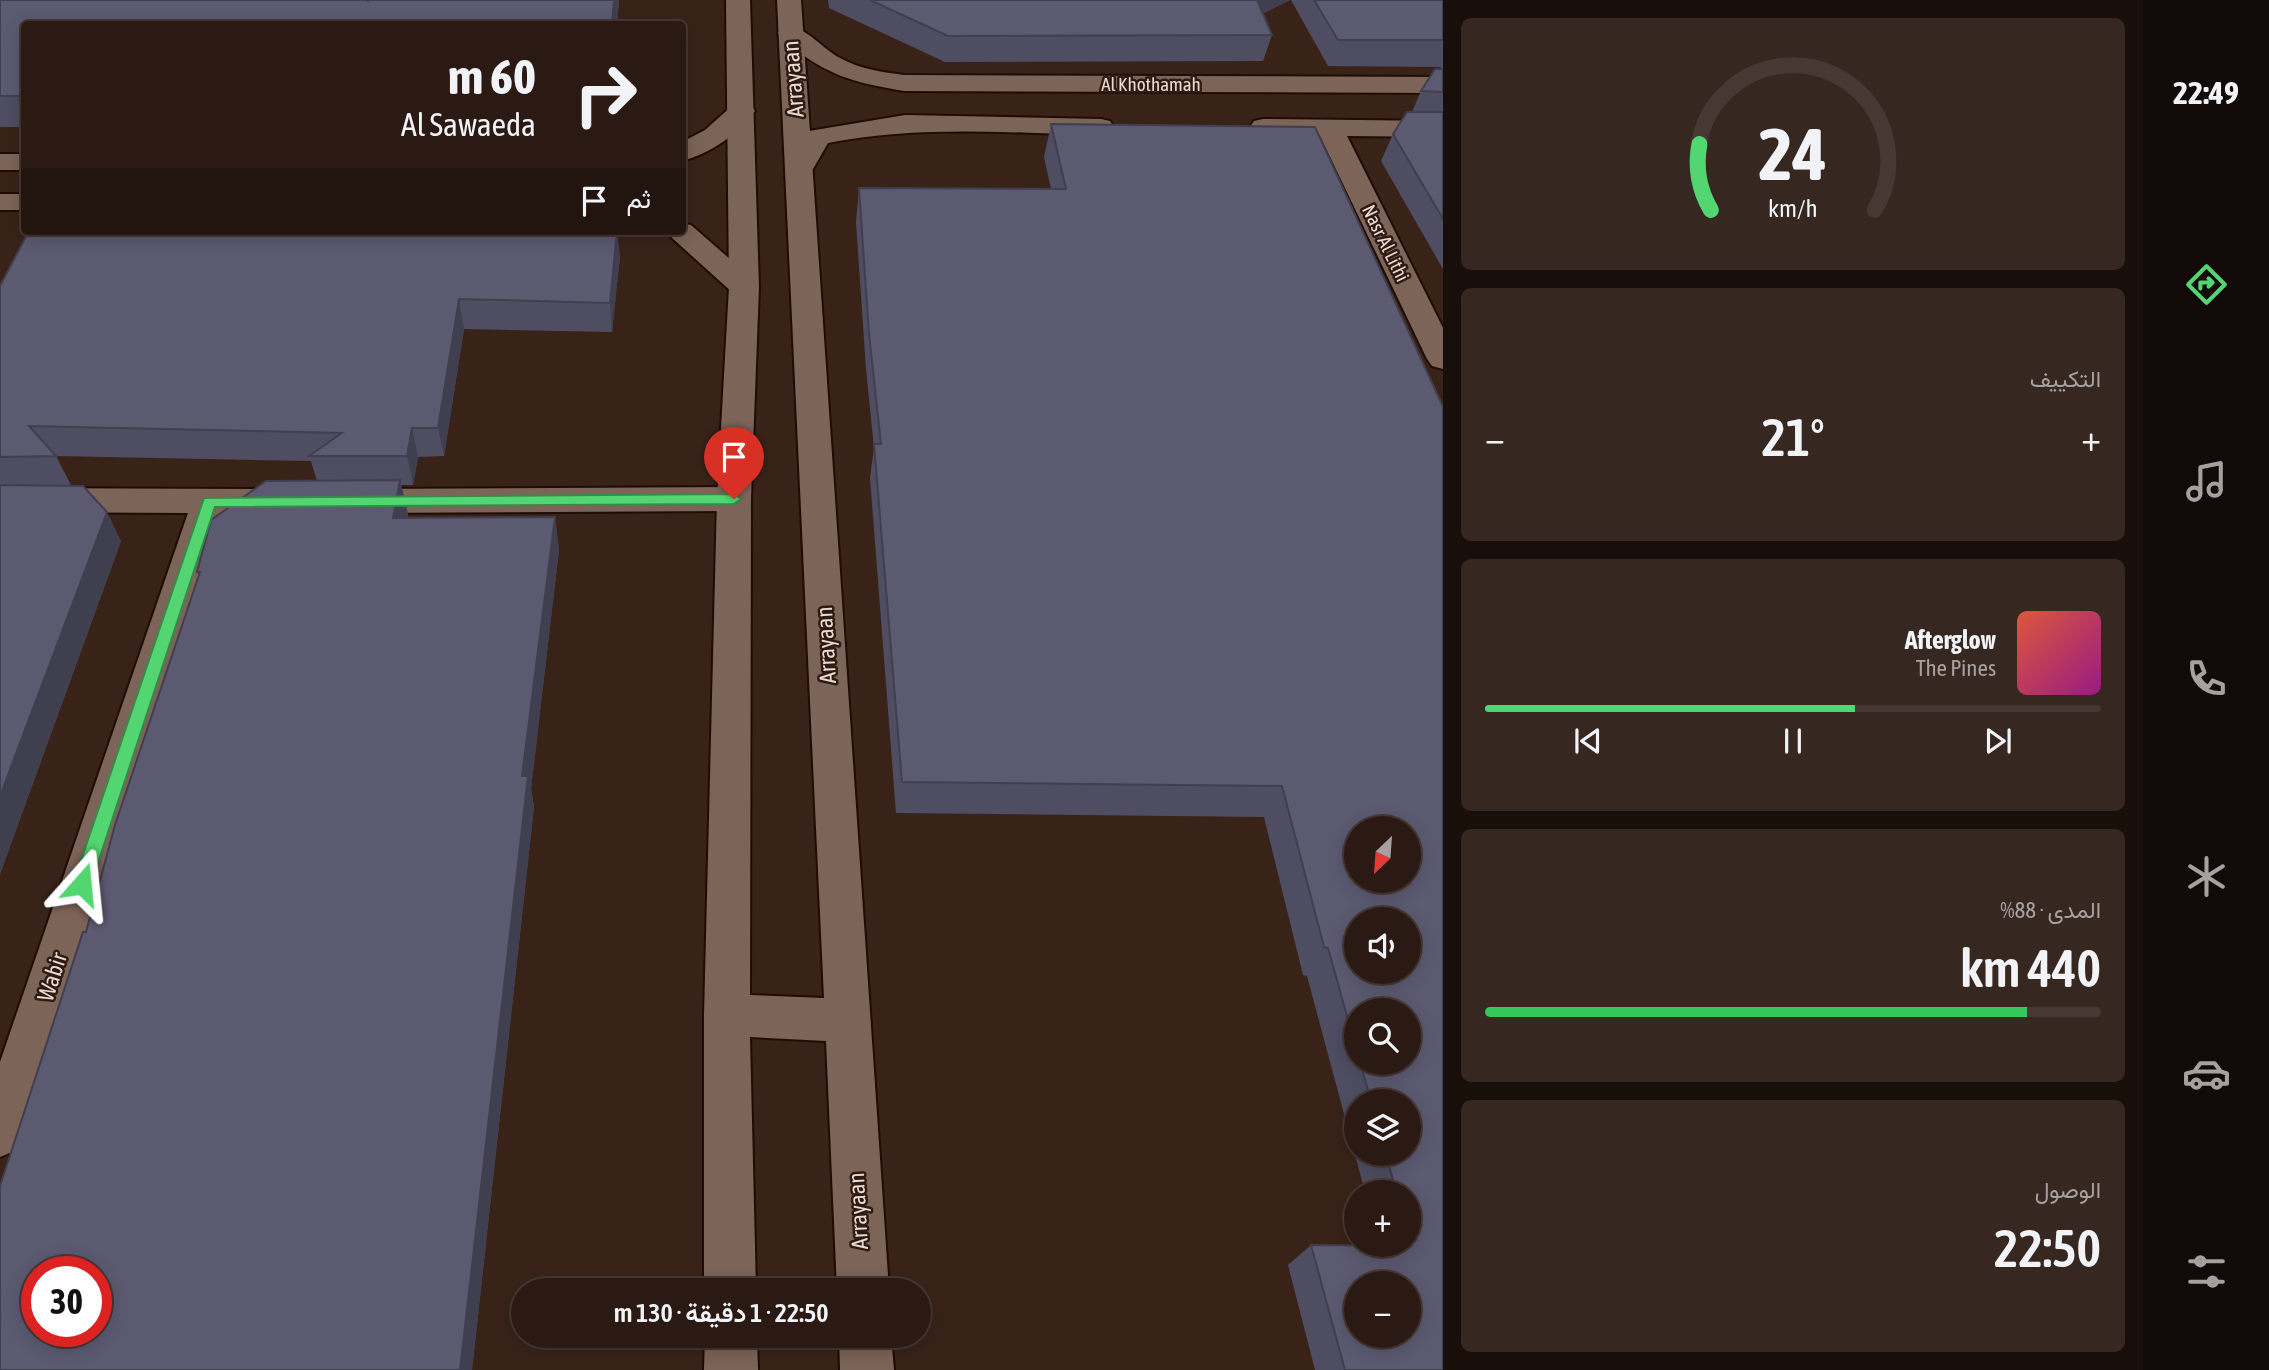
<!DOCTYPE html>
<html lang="ar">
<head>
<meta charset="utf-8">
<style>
	:root { --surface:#2b1a13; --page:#372721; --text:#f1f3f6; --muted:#a6a1a0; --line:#473833; --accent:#53d672 }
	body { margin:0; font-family:"Asap Condensed",Vazirmatn,sans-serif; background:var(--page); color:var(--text); direction:rtl; height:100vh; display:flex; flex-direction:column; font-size:26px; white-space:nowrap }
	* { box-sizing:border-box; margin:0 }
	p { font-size:23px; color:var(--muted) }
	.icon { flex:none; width:38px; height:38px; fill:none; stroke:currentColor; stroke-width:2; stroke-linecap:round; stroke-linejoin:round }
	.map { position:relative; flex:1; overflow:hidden; direction:ltr }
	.panel { display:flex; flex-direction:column; gap:18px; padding:18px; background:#180e0a; width:700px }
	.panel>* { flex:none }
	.top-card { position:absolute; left:21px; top:21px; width:665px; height:214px; border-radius:7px; box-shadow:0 4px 18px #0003,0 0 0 2px var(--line); direction:rtl; background:#2b1a13; color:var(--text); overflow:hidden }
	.needle { width:46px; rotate:205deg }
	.fabs { position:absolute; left:1344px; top:816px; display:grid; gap:14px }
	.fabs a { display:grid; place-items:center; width:77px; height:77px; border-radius:50%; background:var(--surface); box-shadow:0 4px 18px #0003,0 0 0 2px var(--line); font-size:35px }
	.speed { position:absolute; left:21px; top:1256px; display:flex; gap:14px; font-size:35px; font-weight:700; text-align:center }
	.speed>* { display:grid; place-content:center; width:91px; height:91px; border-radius:50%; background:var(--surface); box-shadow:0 4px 18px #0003,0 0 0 2px var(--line); line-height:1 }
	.speed .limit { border:10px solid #d22; background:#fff; color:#111 }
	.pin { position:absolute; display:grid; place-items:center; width:60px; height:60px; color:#fff; margin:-72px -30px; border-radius:50% 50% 50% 0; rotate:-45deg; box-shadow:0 0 7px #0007 }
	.pin .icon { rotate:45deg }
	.me { position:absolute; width:77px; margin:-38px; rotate:18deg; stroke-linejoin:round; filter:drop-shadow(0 0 5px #0008) }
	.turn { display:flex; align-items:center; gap:24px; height:147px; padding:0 35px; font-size:32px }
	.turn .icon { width:91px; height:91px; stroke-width:2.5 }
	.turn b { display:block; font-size:49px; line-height:60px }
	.then { display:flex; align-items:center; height:66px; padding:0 35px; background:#0003; gap:14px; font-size:26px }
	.big { font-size:52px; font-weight:600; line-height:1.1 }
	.panel .card { flex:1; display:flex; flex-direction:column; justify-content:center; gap:10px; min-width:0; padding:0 24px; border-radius:10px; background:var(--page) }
	.panel .dial { align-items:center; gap:0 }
	.dial svg { height:182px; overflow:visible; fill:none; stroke:var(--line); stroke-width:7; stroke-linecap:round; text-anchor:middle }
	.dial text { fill:var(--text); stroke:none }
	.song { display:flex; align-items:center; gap:21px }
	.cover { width:84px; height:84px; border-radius:10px; background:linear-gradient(135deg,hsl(10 70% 55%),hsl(310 70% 35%)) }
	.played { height:7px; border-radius:4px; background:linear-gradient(90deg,var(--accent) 60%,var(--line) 60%) }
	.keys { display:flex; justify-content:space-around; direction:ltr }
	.heat { display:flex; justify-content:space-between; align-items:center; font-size:38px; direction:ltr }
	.charge { height:10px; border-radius:5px; background:linear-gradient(90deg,#34c759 88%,var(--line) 0) }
	.trip { position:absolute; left:511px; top:1278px; width:420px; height:70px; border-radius:35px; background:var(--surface); box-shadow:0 4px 18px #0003,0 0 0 2px var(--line); font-weight:600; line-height:70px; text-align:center; direction:rtl }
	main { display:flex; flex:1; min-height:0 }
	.dock { display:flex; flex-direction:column; width:126px; justify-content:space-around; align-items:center; background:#110a08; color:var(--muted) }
	.dock .icon { width:49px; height:49px }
	.dock .on { color:var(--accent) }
	.dock b { font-size:32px; color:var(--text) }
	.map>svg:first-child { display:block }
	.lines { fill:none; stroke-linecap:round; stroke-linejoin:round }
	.minor-casing { stroke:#1f0c04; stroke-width:4 }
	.tertiary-casing { stroke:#1f0c04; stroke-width:4 }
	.minor { fill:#7d6458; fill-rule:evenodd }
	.tertiary { fill:#7d6458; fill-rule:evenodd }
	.wall { fill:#4f4d61; fill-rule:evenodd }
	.shaded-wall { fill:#403f4f }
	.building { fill:#5c5a71; stroke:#403f4f; stroke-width:2; fill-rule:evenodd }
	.route { fill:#53d672; stroke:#368b4a; stroke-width:2 }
	.labels { text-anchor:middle; stroke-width:5; stroke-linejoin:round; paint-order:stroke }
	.far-street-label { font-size:19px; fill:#e9dad3; stroke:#2e1a10 }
	.street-label { font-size:23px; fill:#e9dad3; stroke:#2e1a10 }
</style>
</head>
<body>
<main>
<nav class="dock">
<b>22:49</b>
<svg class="icon on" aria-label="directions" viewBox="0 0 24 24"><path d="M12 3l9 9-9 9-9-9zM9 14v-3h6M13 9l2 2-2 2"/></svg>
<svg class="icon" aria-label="music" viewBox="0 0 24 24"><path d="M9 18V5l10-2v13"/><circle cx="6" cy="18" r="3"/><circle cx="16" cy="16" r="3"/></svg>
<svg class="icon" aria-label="phone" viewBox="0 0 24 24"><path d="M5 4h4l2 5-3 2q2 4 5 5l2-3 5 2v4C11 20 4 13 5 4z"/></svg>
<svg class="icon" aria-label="climate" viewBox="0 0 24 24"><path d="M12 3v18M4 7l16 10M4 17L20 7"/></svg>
<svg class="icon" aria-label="car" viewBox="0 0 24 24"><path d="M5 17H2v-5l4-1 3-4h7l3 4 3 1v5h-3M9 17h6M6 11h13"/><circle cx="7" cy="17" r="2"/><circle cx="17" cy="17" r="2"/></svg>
<svg class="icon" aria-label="filters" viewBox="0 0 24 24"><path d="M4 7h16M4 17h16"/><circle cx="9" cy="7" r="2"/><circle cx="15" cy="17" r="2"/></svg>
</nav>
<section class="panel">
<div class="card dial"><svg viewBox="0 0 100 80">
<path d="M14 69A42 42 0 1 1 86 69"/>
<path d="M14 69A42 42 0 0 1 9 40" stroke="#53d672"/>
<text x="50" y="56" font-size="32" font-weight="700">24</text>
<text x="50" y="72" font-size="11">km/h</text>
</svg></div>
<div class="card"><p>التكييف</p>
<div class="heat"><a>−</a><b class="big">21°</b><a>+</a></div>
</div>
<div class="card">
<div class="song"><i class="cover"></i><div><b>Afterglow</b><p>The Pines</p></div></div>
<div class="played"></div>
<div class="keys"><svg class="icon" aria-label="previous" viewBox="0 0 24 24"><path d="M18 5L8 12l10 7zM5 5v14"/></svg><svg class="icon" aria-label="pause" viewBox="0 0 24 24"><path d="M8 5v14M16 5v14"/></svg><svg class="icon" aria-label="next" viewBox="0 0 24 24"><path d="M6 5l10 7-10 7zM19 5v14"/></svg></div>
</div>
<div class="card"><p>المدى · 88%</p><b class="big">440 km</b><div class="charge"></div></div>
<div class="card"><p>الوصول</p><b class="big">22:50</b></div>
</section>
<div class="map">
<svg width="1443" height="1370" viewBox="0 0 1443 1370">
	<rect width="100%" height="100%" fill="#392319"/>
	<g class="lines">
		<g class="minor-casing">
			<g id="minor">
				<path d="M790,26C809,30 823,49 840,58C860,69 882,72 904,75L1443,77V93L904,91C849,82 824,74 781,38L778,33L781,28Z"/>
				<path d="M742,103L751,105L755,111C739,134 709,154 682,161V142L705,130L733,105Z"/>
				<path d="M905,115L1101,119L1110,121L1114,127L1110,133L1101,135C1009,133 918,125 828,143L809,176L799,178L789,176L785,170L809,131Z"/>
				<polygon points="1263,119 1443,121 1443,137 1347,136 1443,328 1443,369 1432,366 1427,359 1320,136 1254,133 1250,127 1254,121"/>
				<rect x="0" y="154" width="24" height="16"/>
				<rect x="0" y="194" width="24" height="16"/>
				<polygon points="682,223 691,225 755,281 759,287 755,293 744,296 733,293 671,237 667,231 682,231"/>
				<polygon points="734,487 746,490 751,499 746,508 734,511 352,513 340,510 335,501 340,492 352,489"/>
				<polygon points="0,488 288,489 300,492 305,501 300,510 288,513 223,513 24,1133 17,1150 0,1157 0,1062 188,513 0,512"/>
			</g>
		</g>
		<g class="tertiary-casing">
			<g id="tertiary">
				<polygon points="726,0 750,0 759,287 751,499 750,995 824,998 777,0 801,0 889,1290 837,1290 826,1041 750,1037 756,1290 704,1290 704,1015 717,499 729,287"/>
				<polygon points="705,1335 757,1335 758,1370 704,1370"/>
				<polygon points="839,1335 891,1335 894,1370 840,1370"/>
			</g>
		</g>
		<use href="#minor" class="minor"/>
		<use href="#tertiary" class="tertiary"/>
	</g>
	<g class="wall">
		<polygon points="0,0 368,1 369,0 619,0 617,24 24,24 24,127 0,127"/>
		<polygon points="828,0 1290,0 1262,14 1272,35 1263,61 945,62 829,8"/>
		<polygon points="1291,0 1443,0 1443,269 1381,161 1393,134 1412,112 1421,91 1441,67 1328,66"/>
		<path d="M1051,124L1315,127L1443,1370H1315L1288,1265L1311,1245L1379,1246V1244H1409V1192H1365L1307,976L1303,975L1264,817L896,813L870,478L874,448L866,369L856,222L859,188L1051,189L1044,157ZM1356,1010L1409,1062H1356ZM1356,1101H1409V1153H1356Z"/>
		<polygon points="620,256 612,332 464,329 444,456 418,457 413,485 401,485 408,514 408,518 555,517 559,550 531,789 534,807 472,1370 0,1370 86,932 199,576 197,572 317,481 311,461 56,456 71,485 121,541 0,874 0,286"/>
	</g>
	<g class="shaded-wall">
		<polygon points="614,0 619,0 617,24 612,24"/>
		<polygon points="1253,0 1290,0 1247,21"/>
		<polygon points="617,231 620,256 612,332 610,303"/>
		<polygon points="459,299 464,329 444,456 438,428"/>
		<polygon points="412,428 418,457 413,485 407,456"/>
		<polygon points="400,480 408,514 402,552 393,518"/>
		<polygon points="107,512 121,541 0,874 0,796"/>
		<polygon points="555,517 559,550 531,789 534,807 472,1370 460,1370 522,776"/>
	</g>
	<g class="building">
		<polygon points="0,0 366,0 368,1 369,0 614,0 612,24 24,24 24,96 0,96"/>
		<polygon points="870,0 1257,0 1272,35 948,36"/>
		<polygon points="1314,0 1443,0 1443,40 1338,40"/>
		<polygon points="1435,69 1443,69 1443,92 1421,91"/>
		<polygon points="1407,112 1443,112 1443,219 1393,134"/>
		<path d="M1051,124L1315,127L1443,407V1370H1345L1311,1245L1411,1246L1409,1236V1192H1396L1386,1153H1409V1101H1371L1360,1062H1409V1010H1356V1048L1328,948L1324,947L1282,786L902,782L874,444H881L869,334L859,188L1066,189ZM1356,828H1409V880H1356ZM1356,919H1409V971H1356ZM1356,1283H1409V1335H1356Z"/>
		<polygon points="29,231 617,231 610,303 459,299 438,428 412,428 407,456 309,456 342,433 29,426 56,456 0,457 0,286"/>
		<path d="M400,480L393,518L555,517L522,776H528L460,1370H0V1186L83,932H86L115,825L200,572H197L211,520L266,481ZM37,1272H96V1332H37Z"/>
		<polygon points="0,485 83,486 107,512 0,796"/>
	</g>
	<polygon class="route" points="734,494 741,499 734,504 215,507 91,884 89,890 82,892 76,890 73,884 204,498"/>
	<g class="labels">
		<g class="far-street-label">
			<text x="1151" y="91">Al Khothamah</text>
			<text transform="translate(1386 243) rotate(64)" y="7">Nasr Al Lithi</text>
		</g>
		<g class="street-label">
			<text transform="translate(793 79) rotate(-94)" y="8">Arrayaan</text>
			<text transform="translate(826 645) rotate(-93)" y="8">Arrayaan</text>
			<text transform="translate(52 977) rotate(-72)" y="8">Wabir</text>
			<text transform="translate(858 1211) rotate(-93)" y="8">Arrayaan</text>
		</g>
	</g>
</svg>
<div class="fabs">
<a><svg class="needle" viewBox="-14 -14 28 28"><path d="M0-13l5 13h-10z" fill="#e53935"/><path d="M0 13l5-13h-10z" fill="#a6a1a0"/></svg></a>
<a><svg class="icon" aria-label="sound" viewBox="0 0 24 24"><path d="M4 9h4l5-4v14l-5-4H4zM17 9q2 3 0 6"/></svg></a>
<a><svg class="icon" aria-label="search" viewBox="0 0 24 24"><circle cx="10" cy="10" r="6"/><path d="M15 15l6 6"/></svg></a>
<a><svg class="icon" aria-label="layers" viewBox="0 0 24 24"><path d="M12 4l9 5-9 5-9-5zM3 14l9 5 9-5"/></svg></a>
<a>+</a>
<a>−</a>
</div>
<div class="speed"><div class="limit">30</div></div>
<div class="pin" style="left:734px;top:499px;background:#d93025"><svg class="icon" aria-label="arrive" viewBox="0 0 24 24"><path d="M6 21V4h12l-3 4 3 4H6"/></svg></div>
<svg class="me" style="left:82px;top:884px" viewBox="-20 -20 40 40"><path d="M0-17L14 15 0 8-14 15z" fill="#53d672" stroke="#fff" stroke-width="4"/></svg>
<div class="trip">22:50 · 1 دقيقة · 130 m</div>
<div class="top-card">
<div class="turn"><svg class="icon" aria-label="right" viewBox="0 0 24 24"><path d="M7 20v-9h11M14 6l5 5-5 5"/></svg><div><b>60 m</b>Al Sawaeda</div></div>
<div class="then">ثم<svg class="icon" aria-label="arrive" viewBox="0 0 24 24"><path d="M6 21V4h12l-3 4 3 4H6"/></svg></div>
</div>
</div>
</main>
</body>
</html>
